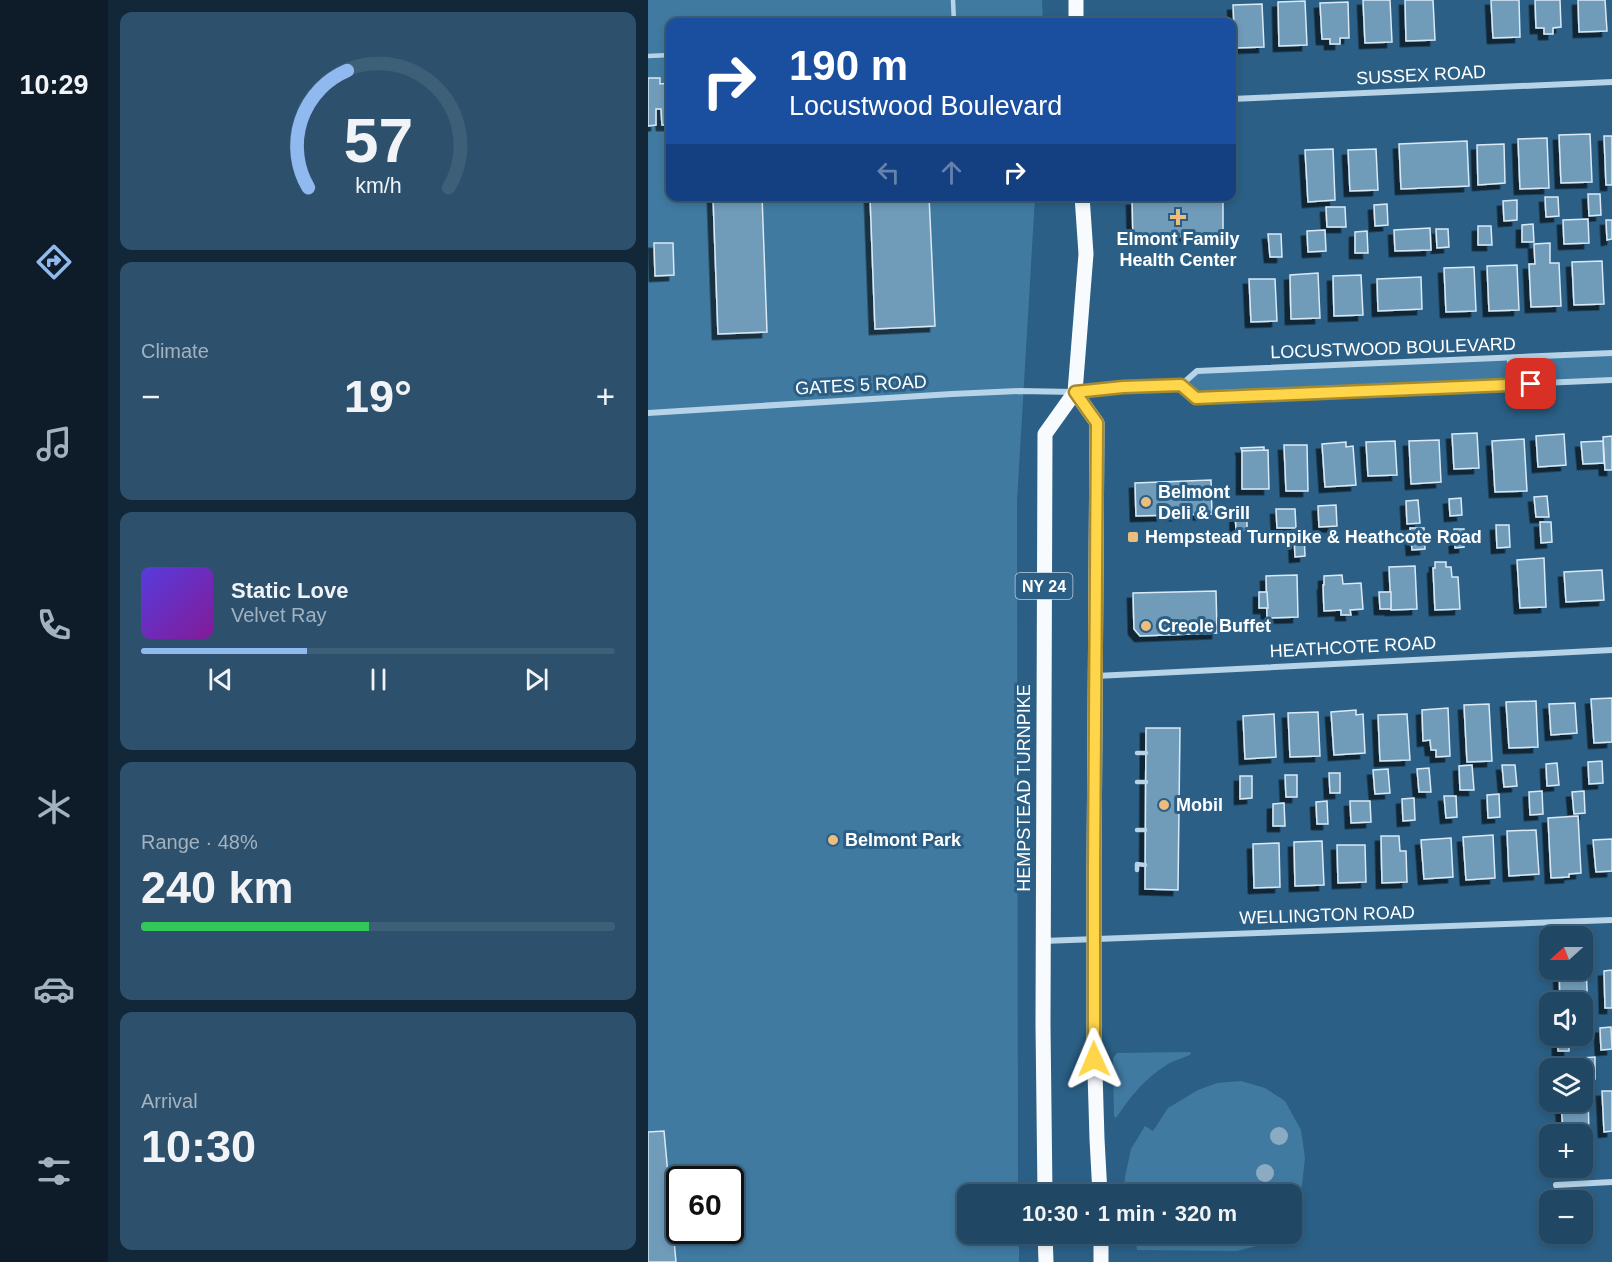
<!DOCTYPE html>
<html lang="en">
<head>
<meta charset="utf-8">
<style>
	:root { --surface:#204764; --page:#2d516d; --text:#f1f3f6; --muted:#a2b2bf; --line:#3d5f78; --accent:#90b9f0 }
	body { margin:0; font-family:Arial,sans-serif; background:var(--page); color:var(--text); height:100vh; display:flex; flex-direction:column; font-size:22px; white-space:nowrap }
	* { box-sizing:border-box; margin:0 }
	p { font-size:20px; color:var(--muted) }
	.icon { flex:none; width:33px; height:33px; fill:none; stroke:currentColor; stroke-width:2; stroke-linecap:round; stroke-linejoin:round }
	.map { position:relative; flex:1; overflow:hidden }
	.drawer { display:flex; flex-direction:column; gap:12px; padding:12px; background:#122737; width:540px }
	.drawer>* { flex:none }
	.guide { position:absolute; left:18px; top:18px; width:570px; height:183px; border-radius:12px; box-shadow:0 3px 9px #0003,0 0 0 2px var(--line); background:#1a4fa0; color:#fff; overflow:hidden }
	.needle { width:39px; rotate:249deg }
	.fabs { position:absolute; left:891px; top:926px; display:grid; gap:12px }
	.fabs a { display:grid; place-items:center; width:54px; height:54px; border-radius:12px; background:var(--surface); box-shadow:0 3px 9px #0003,0 0 0 2px var(--line); font-size:30px }
	.speed { position:absolute; left:18px; top:1166px; display:flex; gap:12px; font-size:30px; font-weight:700; text-align:center }
	.speed>* { display:grid; place-content:center; width:78px; height:78px; border-radius:50%; background:var(--surface); box-shadow:0 3px 9px #0003,0 0 0 2px var(--line); line-height:1 }
	.speed .limit { border:3px solid #111; border-radius:9px; background:#fff; color:#111 }
	.pin { position:absolute; display:grid; place-items:center; width:51px; height:51px; color:#fff; margin:-26px; border-radius:12px; box-shadow:0 3px 9px #0006 }
	.me { position:absolute; width:66px; margin:-33px; rotate:359deg; stroke-linejoin:round; filter:drop-shadow(0 0 4px #0008) }
	.turn { display:flex; align-items:center; gap:21px; height:126px; padding:0 24px; font-size:27px }
	.turn .icon { width:78px; height:78px; stroke-width:2.5 }
	.turn b { display:block; font-size:42px; line-height:51px }
	.lanes { display:flex; align-items:center; height:57px; padding:0 24px; background:#0003; justify-content:center; gap:30px; direction:ltr }
	.lanes .off { opacity:.35 }
	.big { font-size:45px; font-weight:700; line-height:1.1 }
	.drawer .tile { flex:1; display:flex; flex-direction:column; justify-content:center; gap:9px; min-width:0; padding:0 21px; border-radius:12px; background:var(--page) }
	.drawer .dial { align-items:center; gap:0 }
	.dial svg { height:156px; overflow:visible; fill:none; stroke:var(--line); stroke-width:7; stroke-linecap:round; text-anchor:middle }
	.dial text { fill:var(--text); stroke:none }
	.song { display:flex; align-items:center; gap:18px }
	.cover { width:72px; height:72px; border-radius:9px; background:linear-gradient(135deg,hsl(250 70% 55%),hsl(290 70% 35%)) }
	.played { height:6px; border-radius:3px; background:linear-gradient(90deg,var(--accent) 35%,var(--line) 35%) }
	.keys { display:flex; justify-content:space-around; direction:ltr }
	.heat { display:flex; justify-content:space-between; align-items:center; font-size:33px; direction:ltr }
	.charge { height:9px; border-radius:4px; background:linear-gradient(90deg,#34c759 48%,var(--line) 0) }
	.trip { position:absolute; left:309px; top:1184px; width:345px; height:60px; border-radius:12px; background:var(--surface); box-shadow:0 3px 9px #0003,0 0 0 2px var(--line); font-weight:700; line-height:60px; text-align:center }
	main { display:flex; flex:1; min-height:0 }
	.dock { display:flex; flex-direction:column; width:108px; justify-content:space-around; align-items:center; background:#0d1c28; color:var(--muted) }
	.dock .icon { width:42px; height:42px }
	.dock .current { color:var(--accent) }
	.dock b { font-size:27px; color:var(--text) }
	.map>svg:first-child { display:block }
	.green { fill:#407aa1; fill-rule:evenodd }
	.building { fill:#6f9bb9; stroke:#d9eaf6; stroke-width:1.5; filter:url(#shadow) }
	.lines { fill:none; stroke-linecap:round; stroke-linejoin:round }
	.lane { stroke:#b6d3e7; stroke-width:4.5 }
	.street { stroke:#b6d3e7; stroke-width:6 }
	.primary { stroke:#f7fbfe; stroke-width:15 }
	.tree { fill:#8babc3 }
	.route-casing { stroke:#a68a30; stroke-width:15 }
	.route { stroke:#ffd54a; stroke-width:10 }
	.poi-dot { fill:#edbd7e; stroke:#2b5f85; stroke-width:2 }
	.labels { text-anchor:middle; stroke-width:6; stroke-linejoin:round; paint-order:stroke }
	.shield { fill:#2b5f85; stroke:#bfcfda; stroke-width:1.5 }
	.shield-label { font-size:16px; font-weight:bold; fill:#fff }
	.street-label { font-size:18px; fill:#fff; stroke:#2b5f85 }
	.poi-label { font-size:18px; font-weight:bold; fill:#fff; stroke:#2b5f85; text-anchor:start }
</style>
</head>
<body>
<main>
<nav class="dock">
<b>10:29</b>
<svg class="icon current" aria-label="directions" viewBox="0 0 24 24"><path d="M12 3l9 9-9 9-9-9zM9 14v-3h6M13 9l2 2-2 2"/></svg>
<svg class="icon" aria-label="music" viewBox="0 0 24 24"><path d="M9 18V5l10-2v13"/><circle cx="6" cy="18" r="3"/><circle cx="16" cy="16" r="3"/></svg>
<svg class="icon" aria-label="phone" viewBox="0 0 24 24"><path d="M5 4h4l2 5-3 2q2 4 5 5l2-3 5 2v4C11 20 4 13 5 4z"/></svg>
<svg class="icon" aria-label="climate" viewBox="0 0 24 24"><path d="M12 3v18M4 7l16 10M4 17L20 7"/></svg>
<svg class="icon" aria-label="car" viewBox="0 0 24 24"><path d="M5 17H2v-5l4-1 3-4h7l3 4 3 1v5h-3M9 17h6M6 11h13"/><circle cx="7" cy="17" r="2"/><circle cx="17" cy="17" r="2"/></svg>
<svg class="icon" aria-label="filters" viewBox="0 0 24 24"><path d="M4 7h16M4 17h16"/><circle cx="9" cy="7" r="2"/><circle cx="15" cy="17" r="2"/></svg>
</nav>
<section class="drawer">
<div class="tile dial"><svg viewBox="0 0 100 80">
<path d="M14 69A42 42 0 1 1 86 69"/>
<path d="M14 69A42 42 0 0 1 34 9" stroke="#90b9f0"/>
<text x="50" y="56" font-size="32" font-weight="700">57</text>
<text x="50" y="72" font-size="11">km/h</text>
</svg></div>
<div class="tile"><p>Climate</p>
<div class="heat"><a>−</a><b class="big">19°</b><a>+</a></div>
</div>
<div class="tile">
<div class="song"><i class="cover"></i><div><b>Static Love</b><p>Velvet Ray</p></div></div>
<div class="played"></div>
<div class="keys"><svg class="icon" aria-label="previous" viewBox="0 0 24 24"><path d="M18 5L8 12l10 7zM5 5v14"/></svg><svg class="icon" aria-label="pause" viewBox="0 0 24 24"><path d="M8 5v14M16 5v14"/></svg><svg class="icon" aria-label="next" viewBox="0 0 24 24"><path d="M6 5l10 7-10 7zM19 5v14"/></svg></div>
</div>
<div class="tile"><p>Range · 48%</p><b class="big">240 km</b><div class="charge"></div></div>
<div class="tile"><p>Arrival</p><b class="big">10:30</b></div>
</section>
<div class="map">
<svg width="964" height="1262" viewBox="0 0 964 1262">
	<defs>
		<filter id="shadow"><feDropShadow dx="-5.5" dy="5.5" stdDeviation="0" flood-color="#0009"/></filter>
	</defs>
	<rect width="100%" height="100%" fill="#2b5f85"/>
	<g class="green">
		<path d="M0,0H394L395,22H22V196L387,197L369,501L370,1194H320V1233H371V1262H0ZM32,1179H82V1230H32Z"/>
		<polygon points="964,353 964,380 548,398 533,385 550,371"/>
		<path d="M543,1052L542,1055C535,1058 527,1060 520,1064C497,1078 483,1096 468,1118L466,1116L465,1058L469,1053Z"/>
		<polygon points="593,1081 617,1088 637,1101 653,1130 657,1158 653,1193 644,1210 644,1194 476,1194 477,1177 483,1149 497,1126 505,1131 520,1108 550,1090 569,1083"/>
		<polygon points="478,1233 630,1233 631,1238 616,1244 589,1251 489,1250 488,1244 479,1245"/>
	</g>
	<g class="building">
		<polygon points="715,0 742,0 744,42 717,43"/>
		<polygon points="757,0 785,0 787,40 758,41"/>
		<polygon points="843,0 871,0 872,37 845,38"/>
		<polygon points="887,0 912,0 913,27 905,28 905,34 896,34 896,28 888,28"/>
		<polygon points="930,0 957,0 959,31 931,32"/>
		<polygon points="657,1 659,45 631,46 630,2"/>
		<polygon points="700,2 701,38 692,38 692,44 682,44 682,39 674,39 672,3"/>
		<polygon points="614,4 616,47 587,48 585,5"/>
		<polygon points="0,78 12,78 12,84 22,83 22,125 14,125 13,109 8,109 8,125 0,126"/>
		<polygon points="942,134 944,182 913,183 911,135"/>
		<polygon points="956,136 964,136 964,185 958,185"/>
		<polygon points="899,138 901,188 872,189 870,139"/>
		<polygon points="819,141 821,186 753,189 751,144"/>
		<polygon points="856,144 857,183 830,185 829,145"/>
		<polygon points="685,149 687,200 660,202 657,150"/>
		<polygon points="728,149 730,190 702,191 700,150"/>
		<polygon points="940,194 952,194 953,215 941,216"/>
		<polygon points="65,196 114,196 119,332 70,334"/>
		<polygon points="222,196 281,196 287,326 227,329"/>
		<polygon points="491,196 575,196 575,235 485,238 484,200 491,200"/>
		<polygon points="897,197 910,197 911,216 898,217"/>
		<polygon points="869,200 869,220 856,221 855,201"/>
		<polygon points="739,204 740,225 727,226 726,205"/>
		<polygon points="678,207 697,207 698,227 679,227"/>
		<polygon points="940,219 941,243 916,244 915,220"/>
		<polygon points="958,220 964,220 964,239 959,240"/>
		<polygon points="885,224 886,242 874,242 874,225"/>
		<polygon points="830,226 843,226 844,245 830,245"/>
		<polygon points="782,228 783,250 747,251 746,230"/>
		<polygon points="788,229 800,229 801,247 789,248"/>
		<polygon points="677,230 678,251 660,252 659,231"/>
		<polygon points="719,231 720,253 707,253 707,232"/>
		<polygon points="620,234 633,234 634,257 622,257"/>
		<polygon points="6,243 25,243 26,275 7,276"/>
		<polygon points="902,243 902,263 911,263 913,306 883,307 881,264 887,264 886,244"/>
		<polygon points="954,261 956,304 926,305 924,262"/>
		<polygon points="869,265 871,310 841,311 839,266"/>
		<polygon points="826,267 828,311 798,312 796,268"/>
		<polygon points="670,273 672,318 643,319 642,275"/>
		<polygon points="713,275 715,315 686,316 685,276"/>
		<polygon points="773,277 774,309 730,311 729,279"/>
		<polygon points="601,279 627,279 629,321 603,322"/>
		<polygon points="829,433 831,468 806,469 804,434"/>
		<polygon points="916,434 918,465 890,467 888,436"/>
		<polygon points="964,436 964,470 957,470 955,437"/>
		<polygon points="876,439 879,491 847,492 844,441"/>
		<polygon points="791,440 793,482 763,484 761,441"/>
		<polygon points="747,441 749,475 720,476 718,442"/>
		<polygon points="955,441 956,463 935,464 933,442"/>
		<polygon points="698,442 698,447 705,446 708,485 677,487 674,444"/>
		<polygon points="636,445 659,445 660,491 638,491"/>
		<polygon points="616,447 616,451 594,451 593,448"/>
		<polygon points="620,450 621,489 594,489 594,451"/>
		<polygon points="563,480 564,514 488,516 487,483"/>
		<polygon points="899,496 901,517 888,517 886,497"/>
		<polygon points="813,498 814,515 802,516 801,499"/>
		<polygon points="770,500 772,523 759,524 758,501"/>
		<polygon points="688,505 689,526 671,527 670,506"/>
		<polygon points="628,509 647,509 648,528 629,528"/>
		<polygon points="587,510 599,510 599,530 588,530"/>
		<polygon points="892,522 903,522 904,542 893,543"/>
		<polygon points="848,525 861,525 862,547 849,548"/>
		<polygon points="762,528 776,528 777,549 764,550"/>
		<polygon points="806,529 816,529 816,547 807,548"/>
		<polygon points="656,534 657,556 647,557 646,535"/>
		<polygon points="896,558 898,607 872,608 869,560"/>
		<polygon points="787,562 798,562 798,567 803,567 804,577 810,577 812,609 787,610 785,568 787,568"/>
		<polygon points="767,566 769,609 743,610 741,567"/>
		<polygon points="954,570 956,600 918,602 916,572"/>
		<polygon points="649,575 650,617 619,618 618,576"/>
		<polygon points="694,575 695,584 713,583 715,609 702,610 703,615 693,615 693,610 676,611 675,585 676,585 676,576"/>
		<polygon points="568,591 569,633 492,636 486,629 485,593"/>
		<polygon points="611,592 619,592 620,608 611,608"/>
		<polygon points="731,592 743,592 743,609 732,609"/>
		<polygon points="964,698 964,742 946,743 943,699"/>
		<polygon points="888,701 890,747 861,748 858,702"/>
		<polygon points="927,703 929,733 903,735 901,704"/>
		<polygon points="841,704 844,761 819,762 816,705"/>
		<polygon points="800,708 802,756 788,757 788,750 783,750 782,740 775,741 774,710"/>
		<polygon points="708,710 708,715 715,714 717,753 686,755 683,712"/>
		<polygon points="670,712 672,756 642,757 640,713"/>
		<polygon points="626,714 628,757 597,759 595,716"/>
		<polygon points="759,714 762,760 732,761 730,715"/>
		<polygon points="498,728 532,728 530,890 497,889"/>
		<polygon points="954,761 955,783 941,784 940,762"/>
		<polygon points="909,763 911,785 899,786 898,764"/>
		<polygon points="824,765 826,790 812,790 811,766"/>
		<polygon points="854,765 867,765 869,786 856,787"/>
		<polygon points="781,768 783,792 771,792 769,769"/>
		<polygon points="740,769 742,793 727,794 725,770"/>
		<polygon points="681,773 692,773 692,793 682,793"/>
		<polygon points="637,775 649,775 649,797 638,797"/>
		<polygon points="592,776 604,776 604,798 592,799"/>
		<polygon points="894,791 895,814 882,815 881,792"/>
		<polygon points="936,791 937,813 926,814 924,792"/>
		<polygon points="851,794 852,817 840,818 839,795"/>
		<polygon points="796,796 808,796 809,817 798,818"/>
		<polygon points="766,798 767,820 755,821 754,799"/>
		<polygon points="679,801 680,824 669,824 668,802"/>
		<polygon points="702,801 722,801 723,822 703,823"/>
		<polygon points="636,803 637,826 625,826 625,804"/>
		<polygon points="930,816 933,873 921,874 921,877 903,878 900,818"/>
		<polygon points="888,830 891,874 861,876 859,831"/>
		<polygon points="845,835 847,878 818,880 815,837"/>
		<polygon points="733,836 751,836 752,851 758,851 759,882 734,883"/>
		<polygon points="803,838 805,877 776,879 773,840"/>
		<polygon points="964,839 964,871 948,872 945,840"/>
		<polygon points="674,841 676,885 647,886 646,842"/>
		<polygon points="631,843 632,887 606,888 605,844"/>
		<polygon points="689,845 717,845 718,882 690,883"/>
		<polygon points="934,965 938,965 940,1015 934,1015 934,1002 912,1001 911,969 934,969"/>
		<polygon points="964,970 964,1008 957,1008 956,971"/>
		<polygon points="963,1027 964,1049 953,1050 952,1028"/>
		<rect x="910" y="1035" width="11" height="16"/>
		<polygon points="947,1057 947,1079 935,1079 934,1058"/>
		<polygon points="954,1091 964,1091 964,1131 956,1132"/>
		<polygon points="934,1094 940,1094 941,1134 915,1134 913,1101 934,1101"/>
		<polygon points="16,1131 28,1262 0,1262 0,1132"/>
	</g>
	<g class="lines">
		<g class="lane">
			<polyline points="305,0 306,22"/>
			<polyline points="0,56 22,55"/>
			<polyline points="489,753 498,753"/>
			<polyline points="489,782 498,782"/>
			<polyline points="489,830 497,830"/>
			<polyline points="489,870 489,864 497,865"/>
		</g>
		<g class="street">
			<polyline points="584,99 964,82"/>
			<polyline points="862,358 862,385"/>
			<polyline points="533,385 548,398 964,380"/>
			<polyline points="0,413 304,394 372,391 427,392 475,387 533,385 549,371 964,353"/>
			<polyline points="448,676 964,650"/>
			<polyline points="395,941 964,920"/>
			<polyline points="908,1185 964,1182"/>
		</g>
		<g class="primary">
			<polyline points="428,0 428,22"/>
			<polyline points="427,392 449,423 446,870 446,1039 449,1139 452,1194"/>
			<polyline points="397,1194 395,1025 397,434 427,392 438,254 434,196"/>
			<polyline points="397,1233 398,1262"/>
			<polyline points="453,1233 453,1262"/>
		</g>
	</g>
	<g class="tree">
		<circle cx="631" cy="1136" r="9"/>
		<circle cx="617" cy="1173" r="9"/>
	</g>
	<g class="lines">
		<g class="route-casing">
			<polyline id="route" points="446,1059 446,870 449,423 427,392 475,387 533,385 548,398 883,384"/>
		</g>
		<use href="#route" class="route"/>
	</g>
	<g class="poi-dot">
		<path d="M527 208h6v6h6v6h-6v6h-6v-6h-6v-6h6z"/>
		<circle cx="498" cy="502" r="6"/>
		<rect x="479" y="531" width="12" height="12" rx="3"/>
		<circle cx="498" cy="626" r="6"/>
		<circle cx="516" cy="805" r="6"/>
		<circle cx="185" cy="840" r="6"/>
	</g>
	<g class="labels">
		<rect class="shield" x="367.5" y="573" width="57" height="26" rx="4.5"/>
		<g class="shield-label">
			<text x="396" y="592">NY 24</text>
		</g>
		<g class="street-label">
			<text transform="translate(773 75) rotate(-3)" y="6">SUSSEX ROAD</text>
			<text transform="translate(745 348) rotate(-2)" y="6">LOCUSTWOOD BOULEVARD</text>
			<text transform="translate(213 385) rotate(-3)" y="6">GATES 5 ROAD</text>
			<text transform="translate(705 647) rotate(-3)" y="6">HEATHCOTE ROAD</text>
			<text transform="translate(376 788) rotate(-90)" y="6">HEMPSTEAD TURNPIKE</text>
			<text transform="translate(679 915) rotate(-2)" y="6">WELLINGTON ROAD</text>
		</g>
		<g class="poi-label">
			<text x="530" y="245" text-anchor="middle">Elmont Family<tspan x="530" dy="21">Health Center</tspan></text>
			<text x="510" y="498">Belmont<tspan x="510" dy="21">Deli &amp; Grill</tspan></text>
			<text x="497" y="543">Hempstead Turnpike &amp; Heathcote Road</text>
			<text x="510" y="632">Creole Buffet</text>
			<text x="528" y="811">Mobil</text>
			<text x="197" y="846">Belmont Park</text>
		</g>
	</g>
</svg>
<div class="fabs">
<a><svg class="needle" viewBox="-14 -14 28 28"><path d="M0-13l5 13h-10z" fill="#e53935"/><path d="M0 13l5-13h-10z" fill="#a2b2bf"/></svg></a>
<a><svg class="icon" aria-label="sound" viewBox="0 0 24 24"><path d="M4 9h4l5-4v14l-5-4H4zM17 9q2 3 0 6"/></svg></a>
<a><svg class="icon" aria-label="layers" viewBox="0 0 24 24"><path d="M12 4l9 5-9 5-9-5zM3 14l9 5 9-5"/></svg></a>
<a>+</a>
<a>−</a>
</div>
<div class="speed"><div class="limit">60</div></div>
<div class="pin" style="left:883px;top:384px;background:#d93025"><svg class="icon" aria-label="arrive" viewBox="0 0 24 24"><path d="M6 21V4h12l-3 4 3 4H6"/></svg></div>
<svg class="me" style="left:446px;top:1059px" viewBox="-20 -20 40 40"><path d="M0-17L14 15 0 8-14 15z" fill="#ffd54a" stroke="#fff" stroke-width="4"/></svg>
<div class="trip">10:30 · 1 min · 320 m</div>
<div class="guide">
<div class="turn"><svg class="icon" aria-label="right" viewBox="0 0 24 24"><path d="M7 20v-9h11M14 6l5 5-5 5"/></svg><div><b>190 m</b>Locustwood Boulevard</div></div>
<div class="lanes"><svg class="icon off" aria-label="left" viewBox="0 0 24 24"><path d="M17 20v-9H6M10 6l-5 5 5 5"/></svg><svg class="icon off" aria-label="ahead" viewBox="0 0 24 24"><path d="M12 20V5M6 11l6-6 6 6"/></svg><svg class="icon" aria-label="right" viewBox="0 0 24 24"><path d="M7 20v-9h11M14 6l5 5-5 5"/></svg></div>
</div>
</div>
</main>
</body>
</html>
